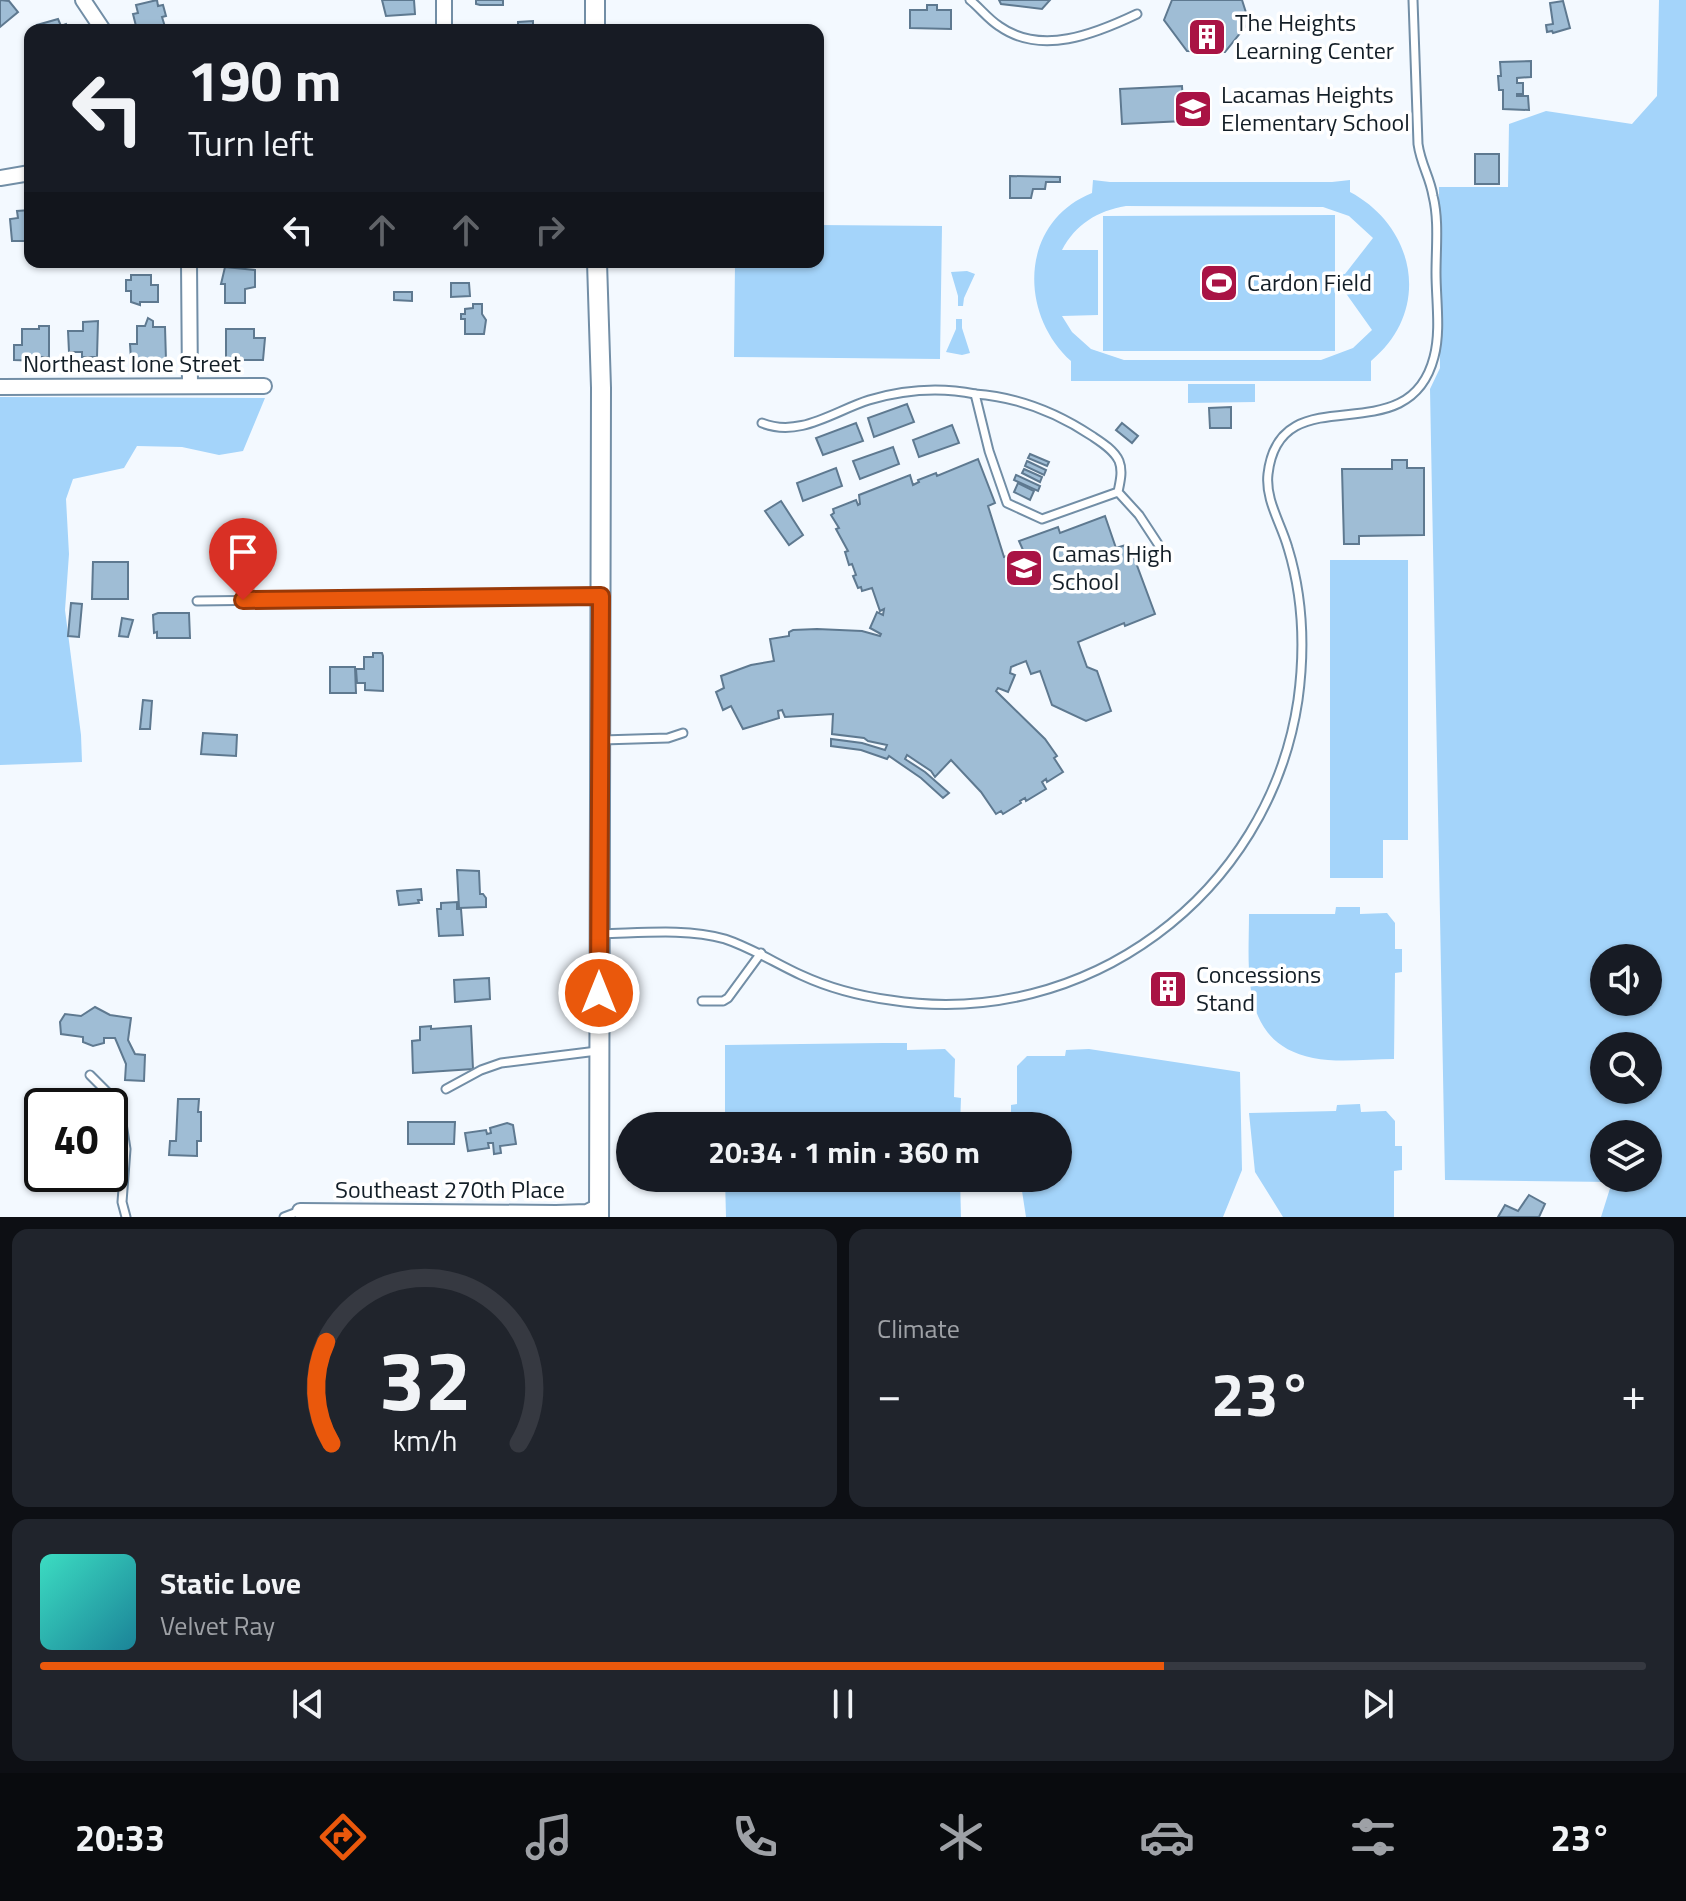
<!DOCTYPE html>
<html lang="en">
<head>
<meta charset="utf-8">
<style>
	:root { --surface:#171b24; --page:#20242c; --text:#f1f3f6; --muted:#9ea1a6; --line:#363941; --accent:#ea580c }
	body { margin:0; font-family:"Titillium Web",sans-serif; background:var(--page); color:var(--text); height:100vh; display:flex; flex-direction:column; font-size:30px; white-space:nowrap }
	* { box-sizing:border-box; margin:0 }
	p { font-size:26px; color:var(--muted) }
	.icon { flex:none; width:44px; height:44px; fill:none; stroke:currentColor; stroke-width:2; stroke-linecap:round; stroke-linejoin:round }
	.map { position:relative; height:1217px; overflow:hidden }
	.drawer { display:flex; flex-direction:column; gap:12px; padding:12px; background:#0d0f14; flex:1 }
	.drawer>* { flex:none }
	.hud { position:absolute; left:24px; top:24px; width:800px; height:244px; border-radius:16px; box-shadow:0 2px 6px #0004; background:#171b24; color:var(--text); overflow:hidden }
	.buttons { position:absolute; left:1590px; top:944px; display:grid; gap:16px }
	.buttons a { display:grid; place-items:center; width:72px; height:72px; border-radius:50%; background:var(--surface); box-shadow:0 2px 6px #0004; font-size:40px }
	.speed { position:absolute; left:24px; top:1088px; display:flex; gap:16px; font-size:40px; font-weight:700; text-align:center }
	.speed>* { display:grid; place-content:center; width:104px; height:104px; border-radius:50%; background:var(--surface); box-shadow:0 2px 6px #0004; line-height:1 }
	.speed .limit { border:4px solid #111; border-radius:12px; background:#fff; color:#111 }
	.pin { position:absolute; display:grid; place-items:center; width:68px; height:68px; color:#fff; margin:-82px -34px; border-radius:50% 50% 50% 0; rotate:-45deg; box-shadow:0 0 8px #0007 }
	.pin .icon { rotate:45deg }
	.me { position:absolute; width:88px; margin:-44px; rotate:0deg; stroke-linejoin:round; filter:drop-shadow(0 0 6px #0008) }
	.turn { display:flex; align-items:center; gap:28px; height:168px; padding:0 32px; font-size:36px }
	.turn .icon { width:104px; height:104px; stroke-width:2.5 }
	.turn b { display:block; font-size:56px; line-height:68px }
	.lanes { display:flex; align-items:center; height:76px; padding:0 32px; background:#0003; justify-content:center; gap:40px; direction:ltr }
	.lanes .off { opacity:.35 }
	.big { font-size:60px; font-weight:700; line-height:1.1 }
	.drawer .tile { flex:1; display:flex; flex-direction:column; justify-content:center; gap:12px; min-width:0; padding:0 28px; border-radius:16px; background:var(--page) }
	.drawer .dial { align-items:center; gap:0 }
	.dial svg { height:208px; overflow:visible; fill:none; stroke:var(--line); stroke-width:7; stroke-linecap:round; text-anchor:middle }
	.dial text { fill:var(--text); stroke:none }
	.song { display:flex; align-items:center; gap:24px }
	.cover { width:96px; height:96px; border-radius:12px; background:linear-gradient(135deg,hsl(170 70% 55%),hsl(190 70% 35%)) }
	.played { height:8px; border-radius:4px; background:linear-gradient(90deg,var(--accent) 70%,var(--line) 70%) }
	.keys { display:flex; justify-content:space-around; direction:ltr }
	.heat { display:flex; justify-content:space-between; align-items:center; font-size:44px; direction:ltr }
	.drawer .tiles { flex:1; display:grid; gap:12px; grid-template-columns:1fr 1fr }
	.tile:last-child { grid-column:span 2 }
	.trip { position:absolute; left:616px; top:1112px; width:456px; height:80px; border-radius:40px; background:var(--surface); box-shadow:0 2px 6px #0004; font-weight:700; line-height:80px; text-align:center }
	.menu { display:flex; height:128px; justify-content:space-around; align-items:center; background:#090b0e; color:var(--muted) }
	.menu .icon { width:56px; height:56px }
	.menu .current { color:var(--accent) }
	.menu b { font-size:36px; color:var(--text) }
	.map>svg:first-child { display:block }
	.green { fill:#a4d4fa; fill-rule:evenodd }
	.building { fill:#9fbdd5; stroke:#5e7990; stroke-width:2 }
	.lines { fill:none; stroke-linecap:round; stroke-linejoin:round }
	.service-casing { stroke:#728ea6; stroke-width:11 }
	.minor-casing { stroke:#728ea6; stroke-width:18 }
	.tertiary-casing { stroke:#728ea6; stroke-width:22 }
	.service { stroke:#fff; stroke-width:7 }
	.minor { stroke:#fff; stroke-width:14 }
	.tertiary { stroke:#fff; stroke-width:18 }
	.route-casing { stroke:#983908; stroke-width:20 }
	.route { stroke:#ea580c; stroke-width:14 }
	.labels { text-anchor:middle; stroke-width:7; stroke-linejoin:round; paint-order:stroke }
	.poi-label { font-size:24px; fill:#131e27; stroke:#fff; text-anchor:start }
	.street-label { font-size:24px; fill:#131e27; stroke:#fff }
</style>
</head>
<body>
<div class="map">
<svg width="1686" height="1217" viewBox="0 0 1686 1217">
	<rect width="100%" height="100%" fill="#f3f9ff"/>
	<g class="green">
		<path d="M1659,0H1686V1217H1601L1612,1182L1445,1180L1430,389L1440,368L1439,187H1508L1509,124L1546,111L1632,124L1657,96ZM1604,958H1648V1002H1604ZM1604,1046H1648V1090H1604ZM1604,1134H1648V1178H1604Z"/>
		<path d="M1093,180L1110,182H1332L1350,180V192C1416,227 1432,311 1371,361V381H1071V361C1018,313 1020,222 1092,193ZM1126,206L1323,207L1349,216L1373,238L1345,274H1340V292H1345L1372,330L1353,348L1321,360H1124L1091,349L1072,332L1062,316L1098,315V250H1062C1076,224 1097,211 1126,206Z"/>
		<polygon points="1335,215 1335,351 1103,351 1103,216"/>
		<polygon points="818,225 942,226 940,359 734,357 735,262 818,262"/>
		<polygon points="967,271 975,274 964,298 963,306 958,306 958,296 951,272"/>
		<polygon points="956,319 962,319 962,328 970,353 962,355 946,352 956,329"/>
		<polygon points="1188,384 1255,384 1255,402 1188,403"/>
		<polygon points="0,397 265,398 243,451 219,455 182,447 137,446 124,468 73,479 66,499 69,554 65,610 81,735 82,762 0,765"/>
		<polygon points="1330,560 1408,560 1408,840 1383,840 1383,878 1330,878"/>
		<path d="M1336,907H1360V914L1387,913L1395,923V949H1402V972L1395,973L1394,1059C1368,1059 1338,1063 1313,1058C1239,1043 1249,971 1249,914H1335Z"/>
		<polygon points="883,1043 907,1043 907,1050 945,1049 955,1059 954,1097 961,1098 960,1126 725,1126 725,1045"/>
		<polygon points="1089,1049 1240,1072 1242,1170 1223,1217 1026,1217 1020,1178 1058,1178 1058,1126 1011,1126 1011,1105 1017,1104 1017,1066 1027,1056 1065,1056 1066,1050"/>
		<polygon points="1360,1104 1361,1112 1386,1111 1395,1121 1395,1146 1402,1146 1402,1170 1394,1171 1394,1217 1283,1217 1255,1172 1249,1113 1336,1111 1337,1105"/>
		<polygon points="725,1178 960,1178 961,1217 726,1217"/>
	</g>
	<g class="building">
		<polygon points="0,0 9,1 18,12 0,27"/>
		<polygon points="157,0 158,6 163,5 166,16 162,17 166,30 137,30 133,14 138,13 136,5"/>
		<polygon points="382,0 414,0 415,14 386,16"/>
		<polygon points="476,0 503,0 503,5 480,5 476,4"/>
		<polygon points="999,0 1050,0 1042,9 1001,4"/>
		<polygon points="1172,0 1242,0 1249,22 1225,52 1187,51 1164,20"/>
		<polygon points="1563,1 1570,28 1553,33 1552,31 1547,32 1546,25 1553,24 1550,3"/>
		<polygon points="927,5 937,5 937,10 951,10 951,29 910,28 910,10 927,10"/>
		<polygon points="58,19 61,26 66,24 68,30 39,30 37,25"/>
		<polygon points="533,21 533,30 518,30 518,22"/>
		<polygon points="1531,61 1531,77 1517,78 1517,83 1523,83 1523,94 1517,94 1517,96 1528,96 1529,110 1503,109 1503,90 1499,90 1498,76 1501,76 1500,62"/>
		<polygon points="1182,86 1184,121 1122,124 1120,89"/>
		<rect x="1475" y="154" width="24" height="30"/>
		<polygon points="1010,176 1060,177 1060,182 1046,182 1045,189 1033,189 1031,198 1010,198"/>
		<polygon points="30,210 30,241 12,241 10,219 18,218 17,211"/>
		<polygon points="225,267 255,270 255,287 245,289 245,303 225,303 225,284 221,284"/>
		<polygon points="131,275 151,275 151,285 158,285 158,302 140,302 140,305 131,302 131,291 126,291 126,280 131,280"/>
		<polygon points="451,283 469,283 470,296 451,297"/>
		<polygon points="394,292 412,292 412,301 394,300"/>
		<polygon points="473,304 482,304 482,314 486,320 484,334 465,334 465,319 461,319 461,314 465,314 465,309 473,308"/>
		<polygon points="148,318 153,321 153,327 165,327 166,360 131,360 130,344 137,344 137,326 145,326"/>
		<polygon points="98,321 97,357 82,357 82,352 69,352 68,331 83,331 83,322"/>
		<polygon points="39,326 49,326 49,357 42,357 42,361 14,360 14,345 22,345 22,329 39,329"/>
		<polygon points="226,329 254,329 254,338 265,338 263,360 226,360"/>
		<polygon points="907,404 914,422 874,437 868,418"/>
		<polygon points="1231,407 1231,428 1210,428 1209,408"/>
		<polygon points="856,423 863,441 823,455 816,438"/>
		<polygon points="1122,423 1138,436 1132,443 1116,430"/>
		<polygon points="952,425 959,443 919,457 913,440"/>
		<polygon points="893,447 899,464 860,479 853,461"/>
		<polygon points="1030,454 1049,462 1047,466 1028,458"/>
		<polygon points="978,459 995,503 988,506 1004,557 1023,550 1019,541 1058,527 1060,533 1105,516 1116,548 1129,544 1155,614 1125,626 1124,623 1078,642 1087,667 1097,671 1111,711 1086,721 1052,705 1040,671 1031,674 1026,661 1011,667 1010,673 1015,675 1008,692 998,688 996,691 1045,739 1057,756 1054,758 1063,772 1047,782 1046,779 1042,782 1046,789 1026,801 1025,798 1020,801 1021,803 1003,814 1001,811 996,814 981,792 951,760 935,777 931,771 907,755 905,759 925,772 949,793 943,798 921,778 889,756 887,759 861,750 831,746 831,739 862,743 885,750 887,745 868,741 864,738 832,734 833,714 785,717 782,710 778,711 779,718 743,729 731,706 723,710 716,692 724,688 721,676 751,665 774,661 770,639 789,636 789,632 793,630 817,629 862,631 880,636 881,634 870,628 877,612 883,615 884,609 880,611 872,588 862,591 861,587 858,588 853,576 856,575 852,564 849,565 845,552 848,551 836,529 839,528 831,515 834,513 833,509 856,500 858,505 860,504 859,495 910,475 913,485 919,482 918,480 936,473 937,476"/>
		<polygon points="1392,460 1407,460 1407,468 1424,468 1424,535 1359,536 1359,544 1344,544 1342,469 1392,469"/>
		<polygon points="1027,461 1046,470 1044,475 1025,466"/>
		<polygon points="836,468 842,486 803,501 797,483"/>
		<polygon points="1024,469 1042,477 1040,482 1022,473"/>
		<polygon points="1016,475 1040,486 1038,491 1014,480"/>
		<polygon points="1018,483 1034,491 1030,500 1014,492"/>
		<polygon points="781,501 803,535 789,545 765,511"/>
		<polygon points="93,562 128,562 128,599 92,599"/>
		<polygon points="71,603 82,604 79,637 68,636"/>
		<polygon points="158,613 189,613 190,638 157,638 157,632 154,633 153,615"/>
		<polygon points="122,618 133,620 128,637 119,636"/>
		<polygon points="373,653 382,653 383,656 383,691 365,690 365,683 357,683 356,669 364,669 364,657 373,657"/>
		<polygon points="330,667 355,667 356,693 330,693"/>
		<polygon points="143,700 152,701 150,729 140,729"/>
		<polygon points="203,733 237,735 236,756 201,754"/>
		<polygon points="457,870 479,871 480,894 483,894 486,898 486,907 459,908"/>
		<polygon points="421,889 422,900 418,900 419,903 399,905 397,891"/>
		<polygon points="457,902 457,909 461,909 463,935 439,936 437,909 441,909 441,903"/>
		<polygon points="1170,975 1183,990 1164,1004 1153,987"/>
		<polygon points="489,978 490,999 455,1002 454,980"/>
		<polygon points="95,1007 110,1015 131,1018 128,1040 135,1054 145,1055 144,1081 125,1080 126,1064 115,1038 104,1038 104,1043 93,1046 83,1042 83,1037 61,1034 60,1022 65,1014 81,1016"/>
		<polygon points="431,1026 431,1029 471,1026 473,1069 413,1073 412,1041 420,1040 420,1027"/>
		<polygon points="178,1099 199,1099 198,1112 201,1112 201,1141 197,1141 197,1156 169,1155 170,1141 176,1141"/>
		<polygon points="408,1122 455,1122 454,1144 408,1144"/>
		<polygon points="507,1123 513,1125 516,1144 500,1146 501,1153 494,1154 493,1143 488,1143 489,1148 468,1151 465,1133 486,1130 487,1134 491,1133 490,1128"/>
		<polygon points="110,1135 121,1135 120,1168 110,1168"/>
		<polygon points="1529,1195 1545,1204 1539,1217 1498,1217 1505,1205 1518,1211"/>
	</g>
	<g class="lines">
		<g class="service-casing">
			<g id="service">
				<path d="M970,0C980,8 988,19 999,26C1041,56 1095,34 1137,14"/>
				<path d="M762,423C800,438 834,411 869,400C903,390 940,387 975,394"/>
				<path d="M1118,492C1120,482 1123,471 1119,461C1114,450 1101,442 1092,436C1056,412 1018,397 975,394L989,451L1007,503L1042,519L1118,492L1139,515L1160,547"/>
				<polyline points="197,601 598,596"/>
				<polyline points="602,740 668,738 683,733"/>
				<path d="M602,934C642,933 686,928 725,939C752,948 775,963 801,975C829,988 860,996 890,1000C1085,1031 1269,895 1298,700C1305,649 1303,597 1288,548C1281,523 1265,500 1268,474C1280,371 1408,458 1434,357C1441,331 1436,300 1436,273C1436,247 1439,220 1433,196C1430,177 1421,165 1418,144L1413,0"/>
				<polyline points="702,1001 723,1001 728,998 761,953"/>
				<polyline points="90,1075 119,1104 126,1149 122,1202 126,1217"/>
				<polyline points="446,1089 481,1070 501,1063 597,1051"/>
				<polyline points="284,1217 300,1211"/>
			</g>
		</g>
		<g class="minor-casing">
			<g id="minor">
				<polyline points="83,0 103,30"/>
				<polyline points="444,0 444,30"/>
				<polyline points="0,178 30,173"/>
				<polyline points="189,262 190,386"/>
				<polyline points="0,387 264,386"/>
				<polyline points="300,1211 556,1213 587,1212 599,1206"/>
			</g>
		</g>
		<g class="tertiary-casing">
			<g id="tertiary">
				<polyline points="595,0 595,30"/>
				<polyline points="597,262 601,388 599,1217"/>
			</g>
		</g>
		<use href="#service" class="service"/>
		<use href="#minor" class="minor"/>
		<use href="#tertiary" class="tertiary"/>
	</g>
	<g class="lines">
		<g class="route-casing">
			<polyline id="route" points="243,600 601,596 599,993"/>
		</g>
		<use href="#route" class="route"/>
	</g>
	<defs>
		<g id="building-square" transform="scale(2)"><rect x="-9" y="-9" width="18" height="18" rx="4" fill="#a91344" stroke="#fff"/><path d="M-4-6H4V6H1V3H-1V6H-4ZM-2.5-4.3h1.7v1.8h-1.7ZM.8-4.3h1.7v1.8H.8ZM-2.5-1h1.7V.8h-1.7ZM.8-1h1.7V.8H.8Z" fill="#fff"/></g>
		<g id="school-square" transform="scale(2)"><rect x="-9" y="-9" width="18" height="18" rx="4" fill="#a91344" stroke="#fff"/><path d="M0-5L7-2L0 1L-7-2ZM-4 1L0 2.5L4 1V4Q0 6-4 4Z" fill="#fff"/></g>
		<g id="stadium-square" transform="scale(2)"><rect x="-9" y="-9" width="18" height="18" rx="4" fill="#a91344" stroke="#fff"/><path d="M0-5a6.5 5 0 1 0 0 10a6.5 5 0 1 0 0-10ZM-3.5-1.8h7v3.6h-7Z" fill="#fff"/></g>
	</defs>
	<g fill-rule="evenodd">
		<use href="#building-square" x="1207" y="37"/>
		<use href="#school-square" x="1193" y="109"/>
		<use href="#stadium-square" x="1219" y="283"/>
		<use href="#school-square" x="1024" y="568"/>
		<use href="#building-square" x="1168" y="989"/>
	</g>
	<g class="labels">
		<g class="poi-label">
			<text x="1235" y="31">The Heights<tspan x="1235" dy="28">Learning Center</tspan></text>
			<text x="1221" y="103">Lacamas Heights<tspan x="1221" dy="28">Elementary School</tspan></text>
			<text x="1247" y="291">Cardon Field</text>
			<text x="1052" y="562">Camas High<tspan x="1052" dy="28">School</tspan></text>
			<text x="1196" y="983">Concessions<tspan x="1196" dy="28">Stand</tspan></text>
		</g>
		<g class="street-label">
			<text x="132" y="372">Northeast Ione Street</text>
			<text x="450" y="1198">Southeast 270th Place</text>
		</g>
	</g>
</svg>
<div class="buttons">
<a><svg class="icon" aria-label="sound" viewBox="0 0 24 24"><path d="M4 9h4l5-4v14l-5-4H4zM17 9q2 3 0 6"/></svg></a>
<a><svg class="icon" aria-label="search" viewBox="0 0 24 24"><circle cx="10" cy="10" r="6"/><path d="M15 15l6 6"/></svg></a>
<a><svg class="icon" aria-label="layers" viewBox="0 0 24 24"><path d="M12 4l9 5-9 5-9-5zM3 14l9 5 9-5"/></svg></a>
</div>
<div class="speed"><div class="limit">40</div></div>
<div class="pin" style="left:243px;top:600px;background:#d93025"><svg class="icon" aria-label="arrive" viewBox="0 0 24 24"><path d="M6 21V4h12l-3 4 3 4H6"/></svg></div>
<svg class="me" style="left:599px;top:993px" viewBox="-20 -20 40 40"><circle r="17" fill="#ea580c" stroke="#fff" stroke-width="3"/><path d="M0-11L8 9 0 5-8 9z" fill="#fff"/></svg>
<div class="trip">20:34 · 1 min · 360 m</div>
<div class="hud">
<div class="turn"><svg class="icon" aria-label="left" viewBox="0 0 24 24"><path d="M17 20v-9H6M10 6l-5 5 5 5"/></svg><div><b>190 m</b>Turn left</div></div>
<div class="lanes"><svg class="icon" aria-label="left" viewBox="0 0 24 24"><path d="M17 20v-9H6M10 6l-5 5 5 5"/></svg><svg class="icon off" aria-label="ahead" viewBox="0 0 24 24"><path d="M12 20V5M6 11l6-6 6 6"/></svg><svg class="icon off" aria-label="ahead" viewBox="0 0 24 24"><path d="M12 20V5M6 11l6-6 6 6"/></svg><svg class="icon off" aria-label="right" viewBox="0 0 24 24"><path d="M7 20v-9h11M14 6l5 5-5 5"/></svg></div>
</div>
</div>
<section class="drawer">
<div class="tiles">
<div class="tile dial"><svg viewBox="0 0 100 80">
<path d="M14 69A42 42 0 1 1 86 69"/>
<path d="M14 69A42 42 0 0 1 12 30" stroke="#ea580c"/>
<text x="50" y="56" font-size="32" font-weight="700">32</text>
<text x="50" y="72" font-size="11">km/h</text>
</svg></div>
<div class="tile"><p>Climate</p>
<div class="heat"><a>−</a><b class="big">23°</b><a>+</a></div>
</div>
<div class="tile">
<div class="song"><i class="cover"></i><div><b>Static Love</b><p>Velvet Ray</p></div></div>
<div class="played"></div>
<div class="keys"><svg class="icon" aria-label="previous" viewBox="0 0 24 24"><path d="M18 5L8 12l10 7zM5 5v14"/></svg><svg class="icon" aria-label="pause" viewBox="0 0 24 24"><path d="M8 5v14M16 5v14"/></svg><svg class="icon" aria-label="next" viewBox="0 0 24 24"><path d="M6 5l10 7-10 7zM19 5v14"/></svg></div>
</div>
</div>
</section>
<nav class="menu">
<b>20:33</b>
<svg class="icon current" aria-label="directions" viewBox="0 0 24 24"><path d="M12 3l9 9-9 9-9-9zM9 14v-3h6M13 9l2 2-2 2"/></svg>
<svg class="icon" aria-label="music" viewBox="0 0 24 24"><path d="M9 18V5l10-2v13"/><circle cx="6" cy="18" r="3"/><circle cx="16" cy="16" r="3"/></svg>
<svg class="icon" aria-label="phone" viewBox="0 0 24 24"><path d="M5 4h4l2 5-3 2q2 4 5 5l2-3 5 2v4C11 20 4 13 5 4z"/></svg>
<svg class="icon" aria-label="climate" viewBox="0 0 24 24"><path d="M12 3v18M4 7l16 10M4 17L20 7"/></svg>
<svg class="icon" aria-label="car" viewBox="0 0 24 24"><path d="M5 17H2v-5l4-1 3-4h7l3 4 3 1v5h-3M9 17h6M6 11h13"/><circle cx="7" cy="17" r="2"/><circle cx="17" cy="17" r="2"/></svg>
<svg class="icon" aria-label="filters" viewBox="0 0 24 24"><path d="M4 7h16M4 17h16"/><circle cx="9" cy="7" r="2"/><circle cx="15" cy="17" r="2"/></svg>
<b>23°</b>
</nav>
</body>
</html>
